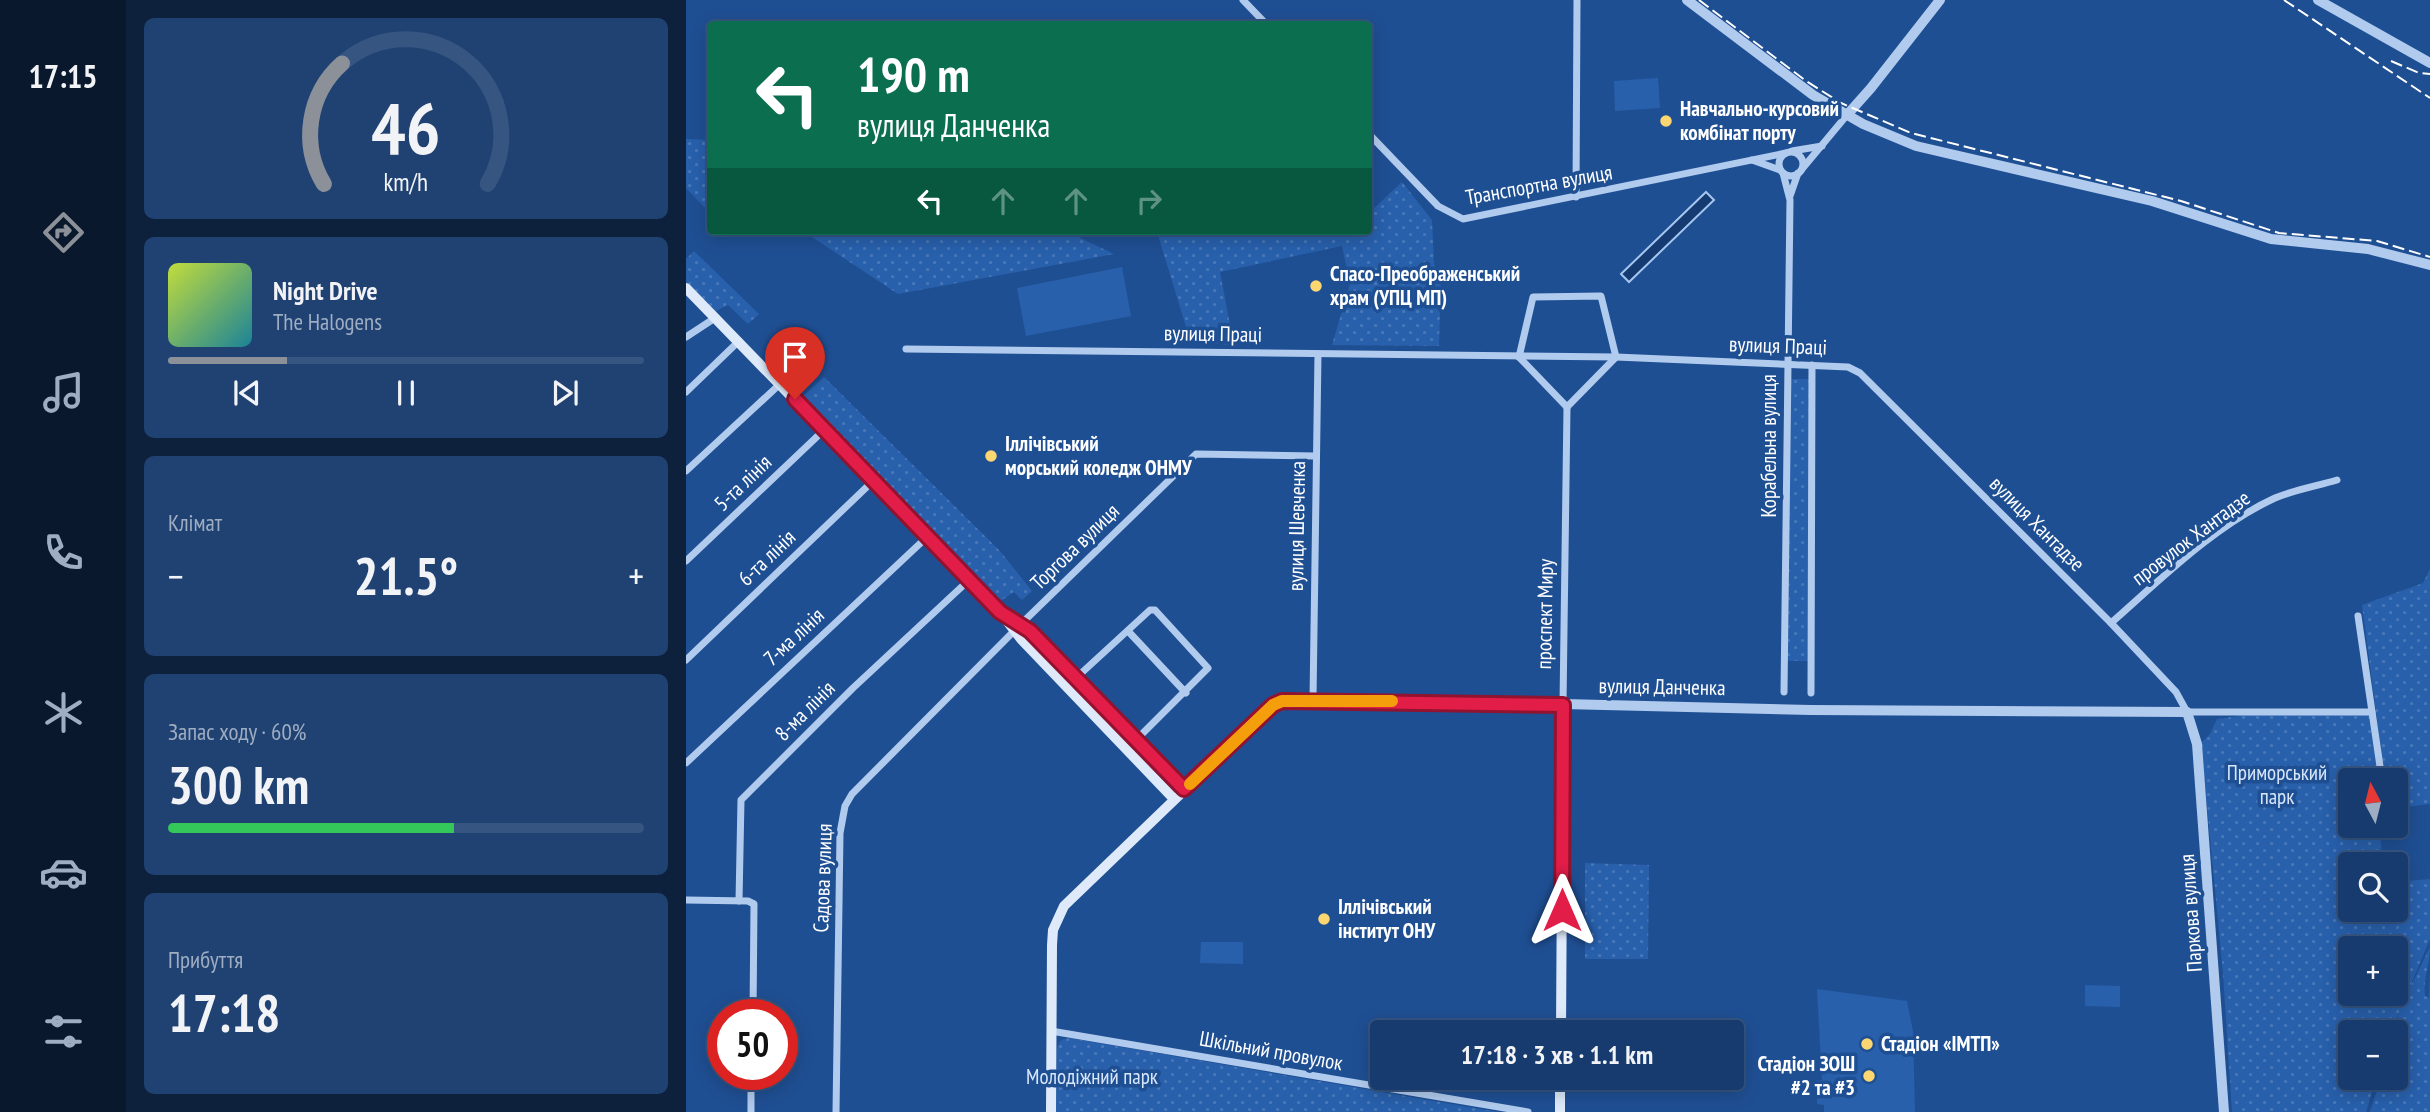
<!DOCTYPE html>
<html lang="uk">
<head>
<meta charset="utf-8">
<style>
	:root { --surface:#173b6e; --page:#204273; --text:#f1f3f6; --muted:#9eadc2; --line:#365581; --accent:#8c9099 }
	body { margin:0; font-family:"PT Sans Narrow",sans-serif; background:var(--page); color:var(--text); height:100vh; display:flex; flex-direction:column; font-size:26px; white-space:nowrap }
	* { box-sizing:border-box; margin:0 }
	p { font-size:23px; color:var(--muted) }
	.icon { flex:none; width:38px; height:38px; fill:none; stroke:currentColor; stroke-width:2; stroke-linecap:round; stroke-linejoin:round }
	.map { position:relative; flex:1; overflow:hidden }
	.details { display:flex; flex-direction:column; gap:18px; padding:18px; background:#0d203c; width:560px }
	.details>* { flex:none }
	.banner { position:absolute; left:21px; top:21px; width:665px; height:214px; border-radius:7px; box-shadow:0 4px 18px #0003,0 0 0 2px var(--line); background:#0b6e4f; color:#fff; overflow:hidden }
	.needle { width:46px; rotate:353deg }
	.fabs { position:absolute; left:1652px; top:768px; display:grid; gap:14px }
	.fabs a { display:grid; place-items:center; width:70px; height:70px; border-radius:7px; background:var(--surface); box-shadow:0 4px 18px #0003,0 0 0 2px var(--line); font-size:35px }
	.speed { position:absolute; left:21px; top:999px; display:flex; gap:14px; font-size:35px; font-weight:700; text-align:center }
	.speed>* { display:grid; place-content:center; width:91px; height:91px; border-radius:50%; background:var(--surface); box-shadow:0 4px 18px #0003,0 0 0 2px var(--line); line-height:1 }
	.speed .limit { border:10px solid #d22; background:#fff; color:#111 }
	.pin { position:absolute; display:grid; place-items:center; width:60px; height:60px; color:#fff; margin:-72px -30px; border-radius:50% 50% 50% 0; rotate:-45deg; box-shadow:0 0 7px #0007 }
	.pin .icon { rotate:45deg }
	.me { position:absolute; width:77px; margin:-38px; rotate:0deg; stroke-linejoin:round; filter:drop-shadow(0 0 5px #0008) }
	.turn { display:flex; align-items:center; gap:24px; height:147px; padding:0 35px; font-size:32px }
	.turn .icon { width:91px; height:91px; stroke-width:2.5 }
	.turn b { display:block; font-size:49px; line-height:60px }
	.lanes { display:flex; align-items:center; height:66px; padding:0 35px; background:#0003; justify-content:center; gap:35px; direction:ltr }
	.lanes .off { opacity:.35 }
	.big { font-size:52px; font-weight:700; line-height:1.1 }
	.details .tile { flex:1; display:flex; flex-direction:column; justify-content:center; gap:10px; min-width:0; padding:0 24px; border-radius:10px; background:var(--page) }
	.details .dial { align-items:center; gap:0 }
	.dial svg { height:182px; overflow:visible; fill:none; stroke:var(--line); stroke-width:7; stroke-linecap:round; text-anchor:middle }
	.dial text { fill:var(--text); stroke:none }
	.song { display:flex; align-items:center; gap:21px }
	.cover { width:84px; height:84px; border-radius:10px; background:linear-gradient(135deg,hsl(70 70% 55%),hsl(190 70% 35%)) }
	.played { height:7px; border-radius:4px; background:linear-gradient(90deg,var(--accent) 25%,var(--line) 25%) }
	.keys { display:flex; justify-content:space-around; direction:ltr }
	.heat { display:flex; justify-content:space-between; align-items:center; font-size:38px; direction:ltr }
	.charge { height:10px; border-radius:5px; background:linear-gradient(90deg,#34c759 60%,var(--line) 0) }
	.trip { position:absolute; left:684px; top:1020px; width:374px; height:70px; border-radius:7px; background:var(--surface); box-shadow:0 4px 18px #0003,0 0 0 2px var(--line); font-weight:700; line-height:70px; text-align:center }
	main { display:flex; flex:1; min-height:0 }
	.menu { display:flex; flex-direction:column; width:126px; justify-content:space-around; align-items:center; background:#09182c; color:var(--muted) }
	.menu .icon { width:49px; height:49px }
	.menu .current { color:var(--accent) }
	.menu b { font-size:32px; color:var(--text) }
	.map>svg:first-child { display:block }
	.grass { fill:url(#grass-dots); fill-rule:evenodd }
	.pitch { fill:#2860ac }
	.water { fill:#153b72; stroke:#a5c6ef; stroke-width:2 }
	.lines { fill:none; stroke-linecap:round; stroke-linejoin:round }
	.minor { stroke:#b1cbee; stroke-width:7 }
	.tertiary { stroke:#b1cbee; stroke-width:10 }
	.secondary { stroke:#deeafa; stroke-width:10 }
	.rail { stroke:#fff; stroke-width:2; stroke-dasharray:12 5; stroke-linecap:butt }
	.route-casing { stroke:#92132f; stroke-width:18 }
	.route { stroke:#e11d48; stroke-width:12 }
	.slow { stroke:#f59e0b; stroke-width:12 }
	.poi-dot { fill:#fcd771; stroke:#1f4f93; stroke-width:2.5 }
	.labels { text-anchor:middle; stroke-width:7; stroke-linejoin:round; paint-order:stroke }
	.poi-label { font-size:21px; font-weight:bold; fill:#fff; stroke:#1f4f93; text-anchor:start }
	.street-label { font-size:21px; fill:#fff; stroke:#1f4f93 }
	.park-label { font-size:21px; fill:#d7e6fa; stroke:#1f4f93 }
</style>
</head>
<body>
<main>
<nav class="menu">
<b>17:15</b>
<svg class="icon current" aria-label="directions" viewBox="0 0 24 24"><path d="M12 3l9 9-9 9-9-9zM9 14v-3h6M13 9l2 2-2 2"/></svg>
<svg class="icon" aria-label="music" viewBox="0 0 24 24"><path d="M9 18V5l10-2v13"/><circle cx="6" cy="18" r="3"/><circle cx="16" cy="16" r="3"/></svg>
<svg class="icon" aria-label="phone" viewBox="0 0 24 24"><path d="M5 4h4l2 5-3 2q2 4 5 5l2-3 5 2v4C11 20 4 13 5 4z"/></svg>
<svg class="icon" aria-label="climate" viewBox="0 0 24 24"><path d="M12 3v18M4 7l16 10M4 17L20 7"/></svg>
<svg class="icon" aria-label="car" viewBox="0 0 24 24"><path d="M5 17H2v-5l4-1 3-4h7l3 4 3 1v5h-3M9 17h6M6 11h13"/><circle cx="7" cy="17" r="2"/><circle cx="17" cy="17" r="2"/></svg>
<svg class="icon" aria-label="filters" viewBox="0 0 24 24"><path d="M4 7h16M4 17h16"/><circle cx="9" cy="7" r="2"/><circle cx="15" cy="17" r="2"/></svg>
</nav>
<section class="details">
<div class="tile dial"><svg viewBox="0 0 100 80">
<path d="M14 69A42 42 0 1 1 86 69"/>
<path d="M14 69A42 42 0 0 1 22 16" stroke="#8c9099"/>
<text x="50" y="56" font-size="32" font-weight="700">46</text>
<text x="50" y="72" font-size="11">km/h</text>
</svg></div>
<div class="tile">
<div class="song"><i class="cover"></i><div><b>Night Drive</b><p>The Halogens</p></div></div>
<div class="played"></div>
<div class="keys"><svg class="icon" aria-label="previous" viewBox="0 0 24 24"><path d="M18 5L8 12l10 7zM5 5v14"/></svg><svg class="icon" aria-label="pause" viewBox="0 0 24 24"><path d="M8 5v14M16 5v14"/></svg><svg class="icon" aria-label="next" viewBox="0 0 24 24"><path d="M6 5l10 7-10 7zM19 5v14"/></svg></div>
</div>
<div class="tile"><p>Клімат</p>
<div class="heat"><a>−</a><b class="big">21.5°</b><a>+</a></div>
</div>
<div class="tile"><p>Запас ходу · 60%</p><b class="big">300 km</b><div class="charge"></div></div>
<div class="tile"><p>Прибуття</p><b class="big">17:18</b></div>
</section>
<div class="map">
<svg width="1744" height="1112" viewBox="0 0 1744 1112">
	<defs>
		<pattern id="grass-dots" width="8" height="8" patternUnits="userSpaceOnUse" patternTransform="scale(1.75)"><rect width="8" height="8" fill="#2860ac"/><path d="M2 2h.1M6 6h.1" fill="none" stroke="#4878b8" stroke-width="1.8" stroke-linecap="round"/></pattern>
	</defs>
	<rect width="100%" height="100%" fill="#1f4f93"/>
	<g class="grass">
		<polygon points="0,139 24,140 24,213 0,188"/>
		<polygon points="716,182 746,220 748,264 755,278 753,346 646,345 664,284 656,246 534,272 548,346 513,341 501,330 472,235 490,231 682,231 683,213"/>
		<polygon points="117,231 380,231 428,254 212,294"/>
		<polygon points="8,251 73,314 62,324 42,305 28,312 0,283 0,259"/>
		<path d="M138,377L313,550L346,591L336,600L328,592L313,602L264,553C262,542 254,535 243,532L113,400Z"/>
		<polygon points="1104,379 1123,379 1122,661 1102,661"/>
		<polygon points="1744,569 1744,804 1710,808 1710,780 1699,780 1676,605 1737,583"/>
		<path d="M1553,713L1684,715L1693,780H1664V826H1693L1697,864H1664V910H1710V882L1744,879V939L1705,1032H1664V1078H1690L1680,1112H1546L1537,973L1515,743L1524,734L1531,719L1553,716ZM1664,948H1710V994H1664Z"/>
		<polygon points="899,863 963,865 962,959 899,959"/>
		<path d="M1744,947C1744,964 1737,978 1739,996L1743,998L1744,974V1112H1684L1695,1078H1710L1709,1032L1714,1008Z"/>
		<polygon points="383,1038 812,1112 370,1112 371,1047 375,1040"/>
	</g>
	<g class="pitch">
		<polygon points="972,78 974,108 929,111 928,81"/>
		<polygon points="436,267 445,316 340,336 331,288"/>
		<polygon points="515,942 557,942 557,964 514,963"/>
		<polygon points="1399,985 1434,986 1434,1007 1399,1006"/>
		<polygon points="1131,989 1221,1001 1227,1031 1229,1112 1138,1112 1138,1105 1131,1104 1131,1080 1136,1080"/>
	</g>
	<polygon class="water" points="1020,192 1028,200 943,282 935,274"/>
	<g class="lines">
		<g class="minor">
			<polyline points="557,0 580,24"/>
			<polyline points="682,133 752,206 777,219 1100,153"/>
			<polyline points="1106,151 1136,146"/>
			<circle cx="1105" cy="164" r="12"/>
			<polyline points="1066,160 1094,170"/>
			<polyline points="1116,169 1161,115"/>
			<polyline points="1097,173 1104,200 1098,692"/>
			<polyline points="1104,196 1112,173"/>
			<polyline points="890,197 891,0"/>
			<polyline points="0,337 29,318"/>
			<polyline points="220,349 930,357 1162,367 1174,373 1425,623 1490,692 1501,712 1686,712"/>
			<polyline points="833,357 847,297 915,296 930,357"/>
			<polyline points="833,357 881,407"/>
			<polyline points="0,392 53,341"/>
			<polyline points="881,407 930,357"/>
			<polyline points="0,471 94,384"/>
			<polyline points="0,561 138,430"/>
			<polyline points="1672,616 1696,780"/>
			<path d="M1425,623C1475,579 1528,526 1589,498C1608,490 1631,486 1651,480"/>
			<polyline points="442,631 500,693"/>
			<polyline points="0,660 187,481"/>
			<polyline points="390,678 464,610 469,610 522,668 450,740"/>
			<polyline points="1125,693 1126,365"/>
			<polyline points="627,699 632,354"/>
			<polyline points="877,704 881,407"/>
			<polyline points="0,763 241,537"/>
			<polyline points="0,900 62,901 68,904 67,1015"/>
			<polyline points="53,901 55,800 167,688 283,580"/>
			<polyline points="365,1031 842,1112"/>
			<polyline points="65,1112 65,1074"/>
			<polyline points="150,1112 154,833 159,806 166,794 335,624 510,454 629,456"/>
		</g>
		<g class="tertiary">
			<polyline points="1001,0 1127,95 1177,124 1230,146 1466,201 1585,239 1682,249 1744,265"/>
			<polyline points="1632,0 1744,63"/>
			<polyline points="1161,115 1185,88 1254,0"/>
			<polyline points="877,704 1125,710 1501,712 1511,744 1538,1112"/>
		</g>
		<g class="secondary">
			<polyline points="0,288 314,612 335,639 488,799"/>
			<polyline points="317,614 344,631 498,789"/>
			<polyline points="365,1112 366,945 367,930 378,906 587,705 607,699 877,704 875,1032"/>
			<polyline points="874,1112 874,1078"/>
		</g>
		<g class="rail">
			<polyline points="1013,0 1120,81 1155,103 1225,133 1495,201 1593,233 1691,241 1744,257"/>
			<polyline points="1598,0 1744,98"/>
			<polyline points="1705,61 1733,73 1744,74"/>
		</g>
	</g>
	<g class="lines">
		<g class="route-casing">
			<polyline id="route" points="109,399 314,612 344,631 498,789 587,705 596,701 877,705 876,910"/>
		</g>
		<use href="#route" class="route"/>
		<polyline class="slow" points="504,784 587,705 596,701 706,701"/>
	</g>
	<g class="poi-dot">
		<circle cx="980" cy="121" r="7"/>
		<circle cx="630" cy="286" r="7"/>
		<circle cx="305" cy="456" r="7"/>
		<circle cx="638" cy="919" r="7"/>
		<circle cx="1181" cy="1044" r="7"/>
		<circle cx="1183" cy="1076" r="7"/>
	</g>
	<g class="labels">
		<g class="poi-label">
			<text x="994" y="116">Навчально-курсовий<tspan x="994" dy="24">комбінат порту</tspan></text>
			<text x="644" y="281">Спасо-Преображенський<tspan x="644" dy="24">храм (УПЦ МП)</tspan></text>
			<text x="319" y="451">Іллічівський<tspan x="319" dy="24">морський коледж ОНМУ</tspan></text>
			<text x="652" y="914">Іллічівський<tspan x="652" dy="24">інститут ОНУ</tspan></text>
			<text x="1195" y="1051">Стадіон «ІМТП»</text>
			<text x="1169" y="1071" text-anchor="end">Стадіон ЗОШ<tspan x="1169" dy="24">#2 та #3</tspan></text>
		</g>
		<g class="street-label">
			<text transform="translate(853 185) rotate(-10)" y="7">Транспортна вулиця</text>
			<text transform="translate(527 334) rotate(1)" y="7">вулиця Праці</text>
			<text transform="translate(1092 346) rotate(2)" y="7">вулиця Праці</text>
			<text transform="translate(1083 446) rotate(-90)" y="7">Корабельна вулиця</text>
			<text transform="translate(57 483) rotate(-44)" y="7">5-та лінія</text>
			<text transform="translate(1351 524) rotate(45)" y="7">вулиця Хантадзе</text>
			<text transform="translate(611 526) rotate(-89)" y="7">вулиця Шевченка</text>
			<text transform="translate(1505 538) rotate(-37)" y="7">провулок Хантадзе</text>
			<text transform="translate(389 547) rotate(-44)" y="7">Торгова вулиця</text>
			<text transform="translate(81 558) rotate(-44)" y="7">6-та лінія</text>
			<text transform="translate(859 614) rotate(-89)" y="7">проспект Миру</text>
			<text transform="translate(108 637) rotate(-43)" y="7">7-ма лінія</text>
			<text transform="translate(976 687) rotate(1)" y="7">вулиця Данченка</text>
			<text transform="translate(119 711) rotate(-45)" y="7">8-ма лінія</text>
			<text transform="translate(137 878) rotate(-88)" y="7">Садова вулиця</text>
			<text transform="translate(1505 913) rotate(-94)" y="7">Паркова вулиця</text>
			<text transform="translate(585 1051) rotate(10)" y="7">Шкільний провулок</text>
		</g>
		<g class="park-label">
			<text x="1591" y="780">Приморський<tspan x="1591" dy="24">парк</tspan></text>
			<text x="406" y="1084">Молодіжний парк</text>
		</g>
	</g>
</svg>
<div class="fabs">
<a><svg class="needle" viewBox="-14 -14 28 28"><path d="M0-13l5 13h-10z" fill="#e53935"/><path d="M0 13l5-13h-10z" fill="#9eadc2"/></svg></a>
<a><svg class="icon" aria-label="search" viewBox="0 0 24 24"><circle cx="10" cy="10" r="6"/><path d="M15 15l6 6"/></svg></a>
<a>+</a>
<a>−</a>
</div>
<div class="speed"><div class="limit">50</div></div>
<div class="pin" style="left:109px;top:399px;background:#d93025"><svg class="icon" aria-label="arrive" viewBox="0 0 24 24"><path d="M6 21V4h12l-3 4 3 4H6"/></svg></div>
<svg class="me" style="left:876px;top:910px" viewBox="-20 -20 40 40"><path d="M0-17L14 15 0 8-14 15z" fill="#e11d48" stroke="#fff" stroke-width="4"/></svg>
<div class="trip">17:18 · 3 хв · 1.1 km</div>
<div class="banner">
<div class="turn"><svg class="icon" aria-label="left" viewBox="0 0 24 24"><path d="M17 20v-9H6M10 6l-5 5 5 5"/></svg><div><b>190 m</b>вулиця Данченка</div></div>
<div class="lanes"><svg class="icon" aria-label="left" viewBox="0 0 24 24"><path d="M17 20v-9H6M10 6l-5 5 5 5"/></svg><svg class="icon off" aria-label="ahead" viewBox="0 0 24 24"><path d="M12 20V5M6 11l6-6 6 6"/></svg><svg class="icon off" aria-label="ahead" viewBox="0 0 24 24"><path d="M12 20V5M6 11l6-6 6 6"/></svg><svg class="icon off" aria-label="right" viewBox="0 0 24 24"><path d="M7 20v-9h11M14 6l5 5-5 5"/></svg></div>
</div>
</div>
</main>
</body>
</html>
